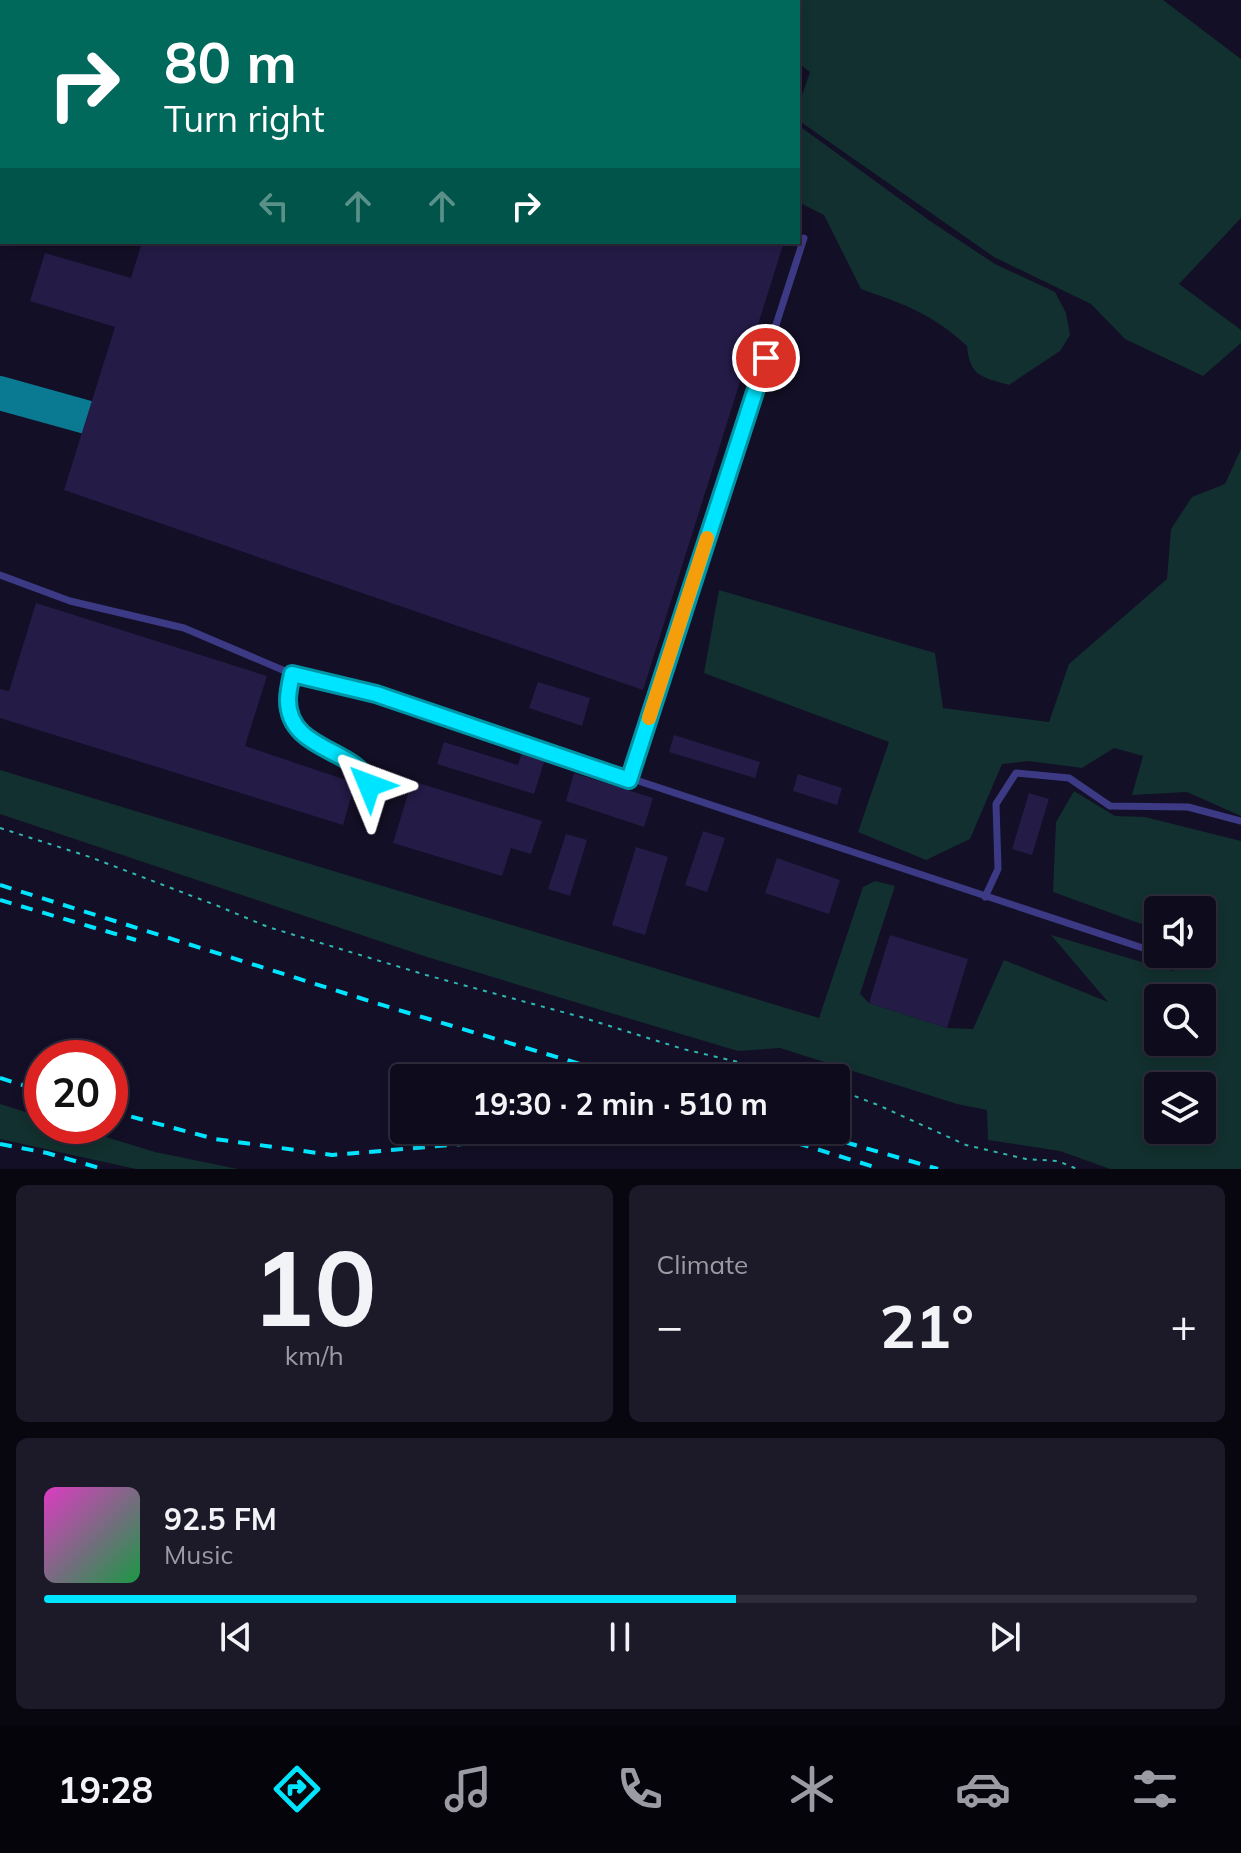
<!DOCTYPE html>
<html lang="en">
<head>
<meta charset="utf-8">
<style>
	:root { --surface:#0e0b1c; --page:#1c1929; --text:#f1f3f6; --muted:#9b9ba3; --line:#2e2b3b; --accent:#00e5ff }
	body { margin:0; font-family:Mulish,sans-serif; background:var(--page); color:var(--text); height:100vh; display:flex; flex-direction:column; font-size:30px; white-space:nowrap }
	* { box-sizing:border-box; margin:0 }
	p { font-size:26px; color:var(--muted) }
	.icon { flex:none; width:44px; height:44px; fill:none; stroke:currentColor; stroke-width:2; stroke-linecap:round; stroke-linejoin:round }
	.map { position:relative; height:1169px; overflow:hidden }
	.drawer { display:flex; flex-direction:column; gap:16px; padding:16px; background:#08060f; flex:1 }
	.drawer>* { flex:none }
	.banner { position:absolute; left:0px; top:0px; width:800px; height:244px; box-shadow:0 4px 12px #0003,0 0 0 2px var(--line); background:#00695c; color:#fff; overflow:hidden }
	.controls { position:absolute; left:1144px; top:896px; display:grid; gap:16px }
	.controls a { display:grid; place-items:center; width:72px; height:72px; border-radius:8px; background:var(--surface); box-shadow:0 4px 12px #0003,0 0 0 2px var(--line); font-size:40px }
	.speed { position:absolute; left:24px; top:1040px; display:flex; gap:16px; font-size:40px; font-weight:700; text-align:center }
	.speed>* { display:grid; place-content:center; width:104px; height:104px; border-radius:50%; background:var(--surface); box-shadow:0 4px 12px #0003,0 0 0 2px var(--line); line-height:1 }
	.speed .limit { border:12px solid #d22; background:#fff; color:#111 }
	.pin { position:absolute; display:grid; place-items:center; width:68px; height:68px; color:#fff; margin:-34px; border:4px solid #fff; border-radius:50%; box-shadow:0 2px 8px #0007 }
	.me { position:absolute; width:88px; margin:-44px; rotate:314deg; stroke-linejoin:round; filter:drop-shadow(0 0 6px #0008) }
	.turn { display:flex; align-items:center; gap:28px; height:168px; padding:0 32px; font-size:36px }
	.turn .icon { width:104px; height:104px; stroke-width:2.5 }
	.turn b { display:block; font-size:56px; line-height:68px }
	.lanes { display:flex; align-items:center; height:76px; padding:0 32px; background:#0003; justify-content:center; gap:40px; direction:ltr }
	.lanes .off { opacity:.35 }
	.big { font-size:60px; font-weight:700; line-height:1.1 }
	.drawer .card { flex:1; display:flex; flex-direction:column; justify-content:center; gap:12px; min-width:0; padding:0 28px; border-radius:12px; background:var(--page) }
	.drawer .dial { align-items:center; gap:0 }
	.dial b { font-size:104px; line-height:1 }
	.song { display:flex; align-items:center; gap:24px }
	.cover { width:96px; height:96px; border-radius:12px; background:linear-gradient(135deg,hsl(310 70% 55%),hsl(140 70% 35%)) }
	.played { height:8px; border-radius:4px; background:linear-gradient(90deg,var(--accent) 60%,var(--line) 60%) }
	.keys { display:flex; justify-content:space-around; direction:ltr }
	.heat { display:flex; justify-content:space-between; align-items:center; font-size:44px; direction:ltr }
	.drawer .tiles { flex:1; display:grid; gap:16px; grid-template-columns:1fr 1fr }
	.card:last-child { grid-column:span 2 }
	.trip { position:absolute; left:390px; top:1064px; width:460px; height:80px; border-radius:8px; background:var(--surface); box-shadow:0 4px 12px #0003,0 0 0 2px var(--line); font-weight:700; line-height:80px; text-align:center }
	.tabs { display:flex; height:128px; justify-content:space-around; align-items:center; background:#06040b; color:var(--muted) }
	.tabs .icon { width:56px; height:56px }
	.tabs .on { color:var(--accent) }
	.tabs b { font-size:36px; color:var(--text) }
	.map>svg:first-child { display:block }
	.green { fill:#12302f; fill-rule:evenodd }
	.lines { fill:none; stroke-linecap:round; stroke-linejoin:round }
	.taxiway { stroke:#0a7a92; stroke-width:34 }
	.building { fill:#241b47 }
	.path { stroke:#2fb8b0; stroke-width:2; stroke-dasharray:4 6; stroke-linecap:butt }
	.service { stroke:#3d3a85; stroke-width:7 }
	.rail { stroke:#00e5ff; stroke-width:4; stroke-dasharray:12 10; stroke-linecap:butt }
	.route-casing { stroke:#0095a6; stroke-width:20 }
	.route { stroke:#00e5ff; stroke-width:14 }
	.slow { stroke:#f59e0b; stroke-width:14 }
</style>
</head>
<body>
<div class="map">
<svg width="1241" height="1169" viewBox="0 0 1241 1169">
	<rect width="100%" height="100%" fill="#130f26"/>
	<g class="green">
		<polygon points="212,0 632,0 635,2 212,2"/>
		<polygon points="641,0 1163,0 1241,59 1241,218 1179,284 1241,330 1241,343 1203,376 1125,339 1091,304 994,257 798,120 798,107 810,72 798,63 798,2"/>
		<path d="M798,125L930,221L995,264L1055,292L1066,313L1070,335L1060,351L1009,385C982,377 970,377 967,346C931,313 906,305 861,289L824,215L798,202Z"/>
		<polygon points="1241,449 1241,816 1187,792 1132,795 1143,756 1114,748 1082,768 1029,761 1002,764 970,839 926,860 858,832 889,742 704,673 719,590 935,653 943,708 1049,722 1069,664 1167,579 1171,529 1192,497 1225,484"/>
		<path d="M0,770L819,1018L863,887L875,881L895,886L860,994L869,1003L947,1028L973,1029L1004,960L1108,1002L1051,935L1172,971L1183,954H1202V910H1158V930L1053,892L1056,822L1074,791L1115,816L1145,817L1241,841V1169H1110L1060,1151L988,1140L987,1110L957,1104L780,1048L738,1051L624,1017L427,957L0,814ZM1158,998H1202V1042H1158ZM1158,1086H1202V1130H1158Z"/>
		<polygon points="0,1104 42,1117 42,1126 70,1126 155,1152 238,1169 136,1169 0,1139"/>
	</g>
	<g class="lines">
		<polyline class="taxiway" points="0,393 86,417"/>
	</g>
	<g class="building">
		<polygon points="142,242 784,242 643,690 64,490 115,327 30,301 45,253 131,278"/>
		<polygon points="36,603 267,676 245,746 355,783 343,825 0,718 0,689 9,691"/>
		<polygon points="538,682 590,698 582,726 529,708"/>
		<polygon points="674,735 760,762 755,778 669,752"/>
		<polygon points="444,742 518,765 522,752 545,759 534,794 437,764"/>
		<polygon points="574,773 653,798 644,827 566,801"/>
		<polygon points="798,774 842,788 837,805 793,791"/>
		<polygon points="412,781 542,821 531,854 511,848 502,876 393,843"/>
		<polygon points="1029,793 1049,799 1032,855 1012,849"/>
		<polygon points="703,831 725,838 707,892 685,885"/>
		<polygon points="566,834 587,840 570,896 548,889"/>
		<polygon points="636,847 668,857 645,935 612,925"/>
		<polygon points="777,858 840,880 829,914 765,893"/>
		<polygon points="890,935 968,959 947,1028 869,1003"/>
	</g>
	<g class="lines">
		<g class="path">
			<polyline points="0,828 90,857 218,906 268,927 426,975 581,1017 683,1049 806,1078"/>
			<polyline points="836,1089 878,1105 966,1145 1026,1159 1058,1161 1077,1169"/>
		</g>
		<g class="service">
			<polyline points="0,575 70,601 184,628 292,674 376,694 1158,953"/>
			<path d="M292,674C290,683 288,692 288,700C287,752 359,748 369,785"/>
			<polyline points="629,780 804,238"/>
			<polyline points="985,897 998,869 996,804 1016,773 1069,778 1110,806 1188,807 1241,821"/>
		</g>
		<g class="rail">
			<polyline points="0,885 392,1008 627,1078"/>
			<polyline points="0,900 136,940"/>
			<polyline points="0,1078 42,1091"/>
			<polyline points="110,1111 215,1139 332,1155 499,1141"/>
			<polyline points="755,1130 881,1169"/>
			<polyline points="803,1130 938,1169"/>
			<polyline points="0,1144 47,1153 103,1169"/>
		</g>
	</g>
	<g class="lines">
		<g class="route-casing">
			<path id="route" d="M369,785C359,748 288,752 288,700C288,692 290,683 292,674L376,694L629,780L766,358"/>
		</g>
		<use href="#route" class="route"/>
		<polyline class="slow" points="649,718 707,538"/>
	</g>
</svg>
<div class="controls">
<a><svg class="icon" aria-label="sound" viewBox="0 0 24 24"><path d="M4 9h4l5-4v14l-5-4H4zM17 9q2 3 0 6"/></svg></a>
<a><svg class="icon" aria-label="search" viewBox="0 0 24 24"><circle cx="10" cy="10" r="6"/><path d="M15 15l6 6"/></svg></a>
<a><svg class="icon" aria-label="layers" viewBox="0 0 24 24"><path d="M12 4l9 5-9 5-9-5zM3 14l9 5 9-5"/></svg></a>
</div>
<div class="speed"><div class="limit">20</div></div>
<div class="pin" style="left:766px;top:358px;background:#d93025"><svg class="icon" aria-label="arrive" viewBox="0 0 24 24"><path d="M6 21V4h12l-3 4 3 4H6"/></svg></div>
<svg class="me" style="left:369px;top:785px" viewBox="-20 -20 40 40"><path d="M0-17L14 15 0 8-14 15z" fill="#00e5ff" stroke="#fff" stroke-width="4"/></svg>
<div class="trip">19:30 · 2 min · 510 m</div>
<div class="banner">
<div class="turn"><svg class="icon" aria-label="right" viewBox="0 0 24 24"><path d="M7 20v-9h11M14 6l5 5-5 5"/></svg><div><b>80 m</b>Turn right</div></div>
<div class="lanes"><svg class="icon off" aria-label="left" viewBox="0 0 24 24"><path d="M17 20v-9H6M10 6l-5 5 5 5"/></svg><svg class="icon off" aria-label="ahead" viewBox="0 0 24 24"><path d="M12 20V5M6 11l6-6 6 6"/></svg><svg class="icon off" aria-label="ahead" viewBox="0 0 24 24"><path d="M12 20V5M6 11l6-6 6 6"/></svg><svg class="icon" aria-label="right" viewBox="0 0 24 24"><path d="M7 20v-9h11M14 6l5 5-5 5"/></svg></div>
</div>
</div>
<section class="drawer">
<div class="tiles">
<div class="card dial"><b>10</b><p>km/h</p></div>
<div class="card"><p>Climate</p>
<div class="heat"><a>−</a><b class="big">21°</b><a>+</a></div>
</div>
<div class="card">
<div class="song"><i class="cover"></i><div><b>92.5 FM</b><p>Music</p></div></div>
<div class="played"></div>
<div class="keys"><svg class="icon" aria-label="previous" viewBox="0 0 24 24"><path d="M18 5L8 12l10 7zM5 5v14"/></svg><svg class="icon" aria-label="pause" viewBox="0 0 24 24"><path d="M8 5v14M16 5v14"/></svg><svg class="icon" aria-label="next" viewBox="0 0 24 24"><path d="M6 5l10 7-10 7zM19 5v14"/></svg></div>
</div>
</div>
</section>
<nav class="tabs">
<b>19:28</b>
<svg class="icon on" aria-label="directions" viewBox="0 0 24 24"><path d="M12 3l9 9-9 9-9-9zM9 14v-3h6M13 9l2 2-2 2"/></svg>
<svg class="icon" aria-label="music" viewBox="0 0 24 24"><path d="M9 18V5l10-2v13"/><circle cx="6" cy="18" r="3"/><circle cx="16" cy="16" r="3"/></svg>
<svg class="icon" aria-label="phone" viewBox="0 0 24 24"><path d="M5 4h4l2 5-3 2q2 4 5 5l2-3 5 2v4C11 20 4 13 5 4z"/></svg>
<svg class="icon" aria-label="climate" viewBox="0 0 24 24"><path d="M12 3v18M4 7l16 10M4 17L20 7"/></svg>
<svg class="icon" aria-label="car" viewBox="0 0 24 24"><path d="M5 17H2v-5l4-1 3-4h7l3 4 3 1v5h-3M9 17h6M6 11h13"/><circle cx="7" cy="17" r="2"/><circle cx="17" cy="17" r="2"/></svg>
<svg class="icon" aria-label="filters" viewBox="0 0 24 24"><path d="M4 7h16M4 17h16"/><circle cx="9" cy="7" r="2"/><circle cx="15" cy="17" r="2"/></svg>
</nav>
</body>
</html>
